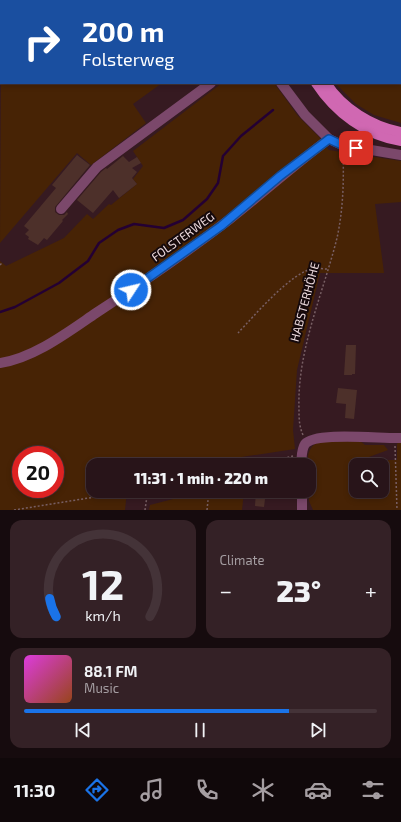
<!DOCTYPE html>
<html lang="en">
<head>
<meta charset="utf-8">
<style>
	:root { --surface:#281419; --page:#342126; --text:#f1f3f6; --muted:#a59ea2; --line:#443338; --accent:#1a73e8 }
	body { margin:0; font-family:"Exo 2",sans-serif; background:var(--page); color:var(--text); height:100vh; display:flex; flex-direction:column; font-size:15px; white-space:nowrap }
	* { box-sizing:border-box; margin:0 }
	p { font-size:13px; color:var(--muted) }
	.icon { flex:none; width:22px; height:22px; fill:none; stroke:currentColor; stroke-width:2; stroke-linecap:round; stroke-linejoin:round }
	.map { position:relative; height:510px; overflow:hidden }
	.side { display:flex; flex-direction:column; gap:10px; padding:10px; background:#160b0e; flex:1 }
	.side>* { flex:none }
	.guide { position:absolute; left:0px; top:0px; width:401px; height:84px; box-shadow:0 2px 6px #0003,0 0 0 1px var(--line); background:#1a4fa0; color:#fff; overflow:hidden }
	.tools { position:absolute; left:349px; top:458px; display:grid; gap:8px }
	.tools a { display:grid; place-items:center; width:40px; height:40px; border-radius:8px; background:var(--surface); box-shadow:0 2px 6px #0003,0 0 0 1px var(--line); font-size:20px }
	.speed { position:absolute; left:12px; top:446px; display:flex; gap:8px; font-size:20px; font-weight:700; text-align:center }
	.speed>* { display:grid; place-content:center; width:52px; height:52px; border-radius:50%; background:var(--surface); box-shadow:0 2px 6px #0003,0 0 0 1px var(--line); line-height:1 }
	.speed .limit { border:6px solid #d22; background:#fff; color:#111 }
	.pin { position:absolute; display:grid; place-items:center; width:34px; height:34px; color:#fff; margin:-17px; border-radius:8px; box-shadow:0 2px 6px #0006 }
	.me { position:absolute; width:44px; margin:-22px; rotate:55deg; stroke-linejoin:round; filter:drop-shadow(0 0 3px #0008) }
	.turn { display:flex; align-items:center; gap:14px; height:84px; padding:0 16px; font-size:18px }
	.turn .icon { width:52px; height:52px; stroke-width:2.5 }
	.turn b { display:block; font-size:28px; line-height:34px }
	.big { font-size:30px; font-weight:800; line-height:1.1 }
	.side .widget { flex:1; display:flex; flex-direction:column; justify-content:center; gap:6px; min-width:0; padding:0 14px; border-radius:12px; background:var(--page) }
	.side .dial { align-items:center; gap:0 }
	.dial svg { height:104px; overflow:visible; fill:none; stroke:var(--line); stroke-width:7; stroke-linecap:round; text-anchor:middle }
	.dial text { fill:var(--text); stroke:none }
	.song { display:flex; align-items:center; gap:12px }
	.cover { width:48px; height:48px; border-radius:6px; background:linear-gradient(135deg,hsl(300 70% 55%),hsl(20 70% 35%)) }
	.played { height:4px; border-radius:2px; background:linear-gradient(90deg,var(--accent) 75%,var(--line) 75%) }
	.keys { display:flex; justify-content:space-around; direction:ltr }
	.heat { display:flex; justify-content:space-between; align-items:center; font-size:22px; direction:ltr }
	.side .tiles { flex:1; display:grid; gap:10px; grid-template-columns:1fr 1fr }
	.widget:last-child { grid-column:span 2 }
	.trip { position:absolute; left:86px; top:458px; width:230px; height:40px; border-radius:12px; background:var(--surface); box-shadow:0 2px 6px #0003,0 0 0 1px var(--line); font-weight:800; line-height:40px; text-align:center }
	.tabs { display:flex; height:64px; justify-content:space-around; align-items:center; background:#10080a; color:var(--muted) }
	.tabs .icon { width:28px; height:28px }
	.tabs .on { color:var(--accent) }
	.tabs b { font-size:18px; color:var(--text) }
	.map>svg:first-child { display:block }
	.green { fill:#472305; fill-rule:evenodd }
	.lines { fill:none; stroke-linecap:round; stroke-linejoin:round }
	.stream { stroke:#240033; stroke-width:2.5 }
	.building { fill:#4d302a }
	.path { stroke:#785f64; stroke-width:1.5; stroke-dasharray:2 2; stroke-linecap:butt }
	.minor { stroke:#7b486b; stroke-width:10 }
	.major { stroke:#d068b2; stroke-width:10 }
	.route-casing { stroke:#114b97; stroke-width:10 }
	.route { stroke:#1a73e8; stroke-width:7 }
	.labels { text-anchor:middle; stroke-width:4; stroke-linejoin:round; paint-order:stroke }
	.street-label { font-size:12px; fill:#eddadd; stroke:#15090c }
</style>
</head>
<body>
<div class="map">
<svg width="401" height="510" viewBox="0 0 401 510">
	<rect width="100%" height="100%" fill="#361a21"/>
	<g class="green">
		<polygon points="46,0 200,0 44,1"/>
		<rect x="313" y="0" width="74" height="1"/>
		<polygon points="400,35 401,37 401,123 374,115 356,104 335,83 400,83"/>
		<polygon points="1,55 1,83 162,83 133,104 146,123 91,165 77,153 0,243"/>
		<path d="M222,83H274L298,116L321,139L329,150L401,161V202L375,204L384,273H320L297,370L293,430L295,449L215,461L206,465H93V491H127L125,510H0V261L6,266L64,238L87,214L93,219L109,204L111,205L137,184L133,179L143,166L133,151ZM21,455H55V489H21Z"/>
		<path d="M329,440H359L365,445H384L388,450L358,461L357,465H356V491H382V465H376L389,460H397V444L401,440V510H313L309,501L308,456C311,443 317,443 329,440Z"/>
		<polygon points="204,491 244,492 242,510 149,510 150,505"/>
	</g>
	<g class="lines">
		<polyline class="stream" points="0,312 15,307 59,283 88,261 99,243 118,230 134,224 164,228 183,220 207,199 218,183 223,156 241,136 273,110"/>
	</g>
	<g class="building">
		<polygon points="77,155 90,165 55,207 55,212 59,215 64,215 67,212 68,214 62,220 63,221 47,240 44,238 38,245 28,239 29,237 25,234 29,230 24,226 56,188 52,185"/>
		<polygon points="123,156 129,162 137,157 141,163 132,168 137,172 132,178 137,184 119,198 113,190 93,213 77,200 101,172 106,168 107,169"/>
		<polygon points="346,345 356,345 355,374 352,374 352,375 344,375"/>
		<polygon points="338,388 357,390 354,419 345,418 346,404 336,403"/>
		<polygon points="256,491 266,491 264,507 255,506"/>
	</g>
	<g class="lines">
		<g class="path">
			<polyline points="400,29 401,31"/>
			<polyline points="0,265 2,263"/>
			<path d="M238,333C254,316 292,271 315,268C319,268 323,269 327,269"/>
			<path d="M303,435C299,426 299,418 299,409C297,350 323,294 337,238C343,211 344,181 343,153"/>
			<polyline points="395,446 397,510"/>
			<polyline points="244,465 268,462 293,456"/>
			<polyline points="14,510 95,497 147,496 170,491"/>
			<polyline points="145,510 147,496"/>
			<polyline points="207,510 209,491"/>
		</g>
		<g class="minor">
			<polyline points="26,1 27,0"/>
			<polyline points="0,43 1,41"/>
			<polyline points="281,83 305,115 329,139 342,145 401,155"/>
			<polyline points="61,209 97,167 211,83"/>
			<path d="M0,363C34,358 68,332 96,313C142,283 187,252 230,219C263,193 295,164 329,139"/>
			<path d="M301,465C302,458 301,450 305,444C315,431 383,439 401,438"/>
			<polyline points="302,491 302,510"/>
		</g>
		<g class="major">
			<polyline points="396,0 396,1"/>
			<polyline points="299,1 299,0"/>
			<polyline points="307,1 307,0"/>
			<polyline points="400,12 401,14"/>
			<path d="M316,83C335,112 366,136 401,141"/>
			<path d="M326,83C342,108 372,127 401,132"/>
		</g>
	</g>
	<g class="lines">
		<g class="route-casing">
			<polyline id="route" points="131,290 221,226 280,176 329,139 342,145 356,148"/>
		</g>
		<use href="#route" class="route"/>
	</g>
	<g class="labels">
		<g class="street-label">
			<text transform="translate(183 237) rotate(-36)" y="4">FOLSTERWEG</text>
			<text transform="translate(305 302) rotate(-75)" y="4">HABSTERHÖHE</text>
		</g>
	</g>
</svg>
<div class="tools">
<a><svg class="icon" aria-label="search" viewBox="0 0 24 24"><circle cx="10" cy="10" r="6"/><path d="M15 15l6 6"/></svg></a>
</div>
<div class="speed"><div class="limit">20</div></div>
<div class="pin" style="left:356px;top:148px;background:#d93025"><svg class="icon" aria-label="arrive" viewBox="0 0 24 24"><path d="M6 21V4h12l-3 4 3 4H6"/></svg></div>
<svg class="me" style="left:131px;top:290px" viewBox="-20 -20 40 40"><circle r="17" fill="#1a73e8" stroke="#fff" stroke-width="3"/><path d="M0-11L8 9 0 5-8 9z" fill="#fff"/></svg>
<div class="trip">11:31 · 1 min · 220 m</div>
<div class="guide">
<div class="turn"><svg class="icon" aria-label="right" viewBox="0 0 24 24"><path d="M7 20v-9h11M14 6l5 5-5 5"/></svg><div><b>200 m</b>Folsterweg</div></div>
</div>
</div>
<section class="side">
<div class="tiles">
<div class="widget dial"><svg viewBox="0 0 100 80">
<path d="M14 69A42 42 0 1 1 86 69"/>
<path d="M14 69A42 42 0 0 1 9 55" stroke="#1a73e8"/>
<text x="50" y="56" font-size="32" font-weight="700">12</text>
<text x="50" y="72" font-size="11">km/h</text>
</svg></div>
<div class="widget"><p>Climate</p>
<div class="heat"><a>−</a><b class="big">23°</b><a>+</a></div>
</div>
<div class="widget">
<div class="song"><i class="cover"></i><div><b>88.1 FM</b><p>Music</p></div></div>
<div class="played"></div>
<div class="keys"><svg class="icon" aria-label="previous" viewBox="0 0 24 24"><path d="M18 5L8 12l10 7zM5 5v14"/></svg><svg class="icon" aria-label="pause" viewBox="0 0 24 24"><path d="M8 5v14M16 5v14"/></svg><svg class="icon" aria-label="next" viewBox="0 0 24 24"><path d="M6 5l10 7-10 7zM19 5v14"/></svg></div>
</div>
</div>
</section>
<nav class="tabs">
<b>11:30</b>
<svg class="icon on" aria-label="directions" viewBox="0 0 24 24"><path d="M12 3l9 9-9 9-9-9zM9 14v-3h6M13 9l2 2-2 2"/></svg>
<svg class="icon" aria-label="music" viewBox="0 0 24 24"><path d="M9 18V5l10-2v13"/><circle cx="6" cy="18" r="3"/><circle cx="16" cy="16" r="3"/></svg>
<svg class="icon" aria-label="phone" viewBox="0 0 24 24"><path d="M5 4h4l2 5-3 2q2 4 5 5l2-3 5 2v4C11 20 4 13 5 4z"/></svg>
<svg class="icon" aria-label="climate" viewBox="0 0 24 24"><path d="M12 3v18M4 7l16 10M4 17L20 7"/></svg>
<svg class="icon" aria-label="car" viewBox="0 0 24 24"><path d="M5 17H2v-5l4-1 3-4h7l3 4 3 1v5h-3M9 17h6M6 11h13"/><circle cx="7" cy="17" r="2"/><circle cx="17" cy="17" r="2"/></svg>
<svg class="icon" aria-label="filters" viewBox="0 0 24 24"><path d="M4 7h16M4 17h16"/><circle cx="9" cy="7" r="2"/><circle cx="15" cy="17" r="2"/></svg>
</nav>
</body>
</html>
